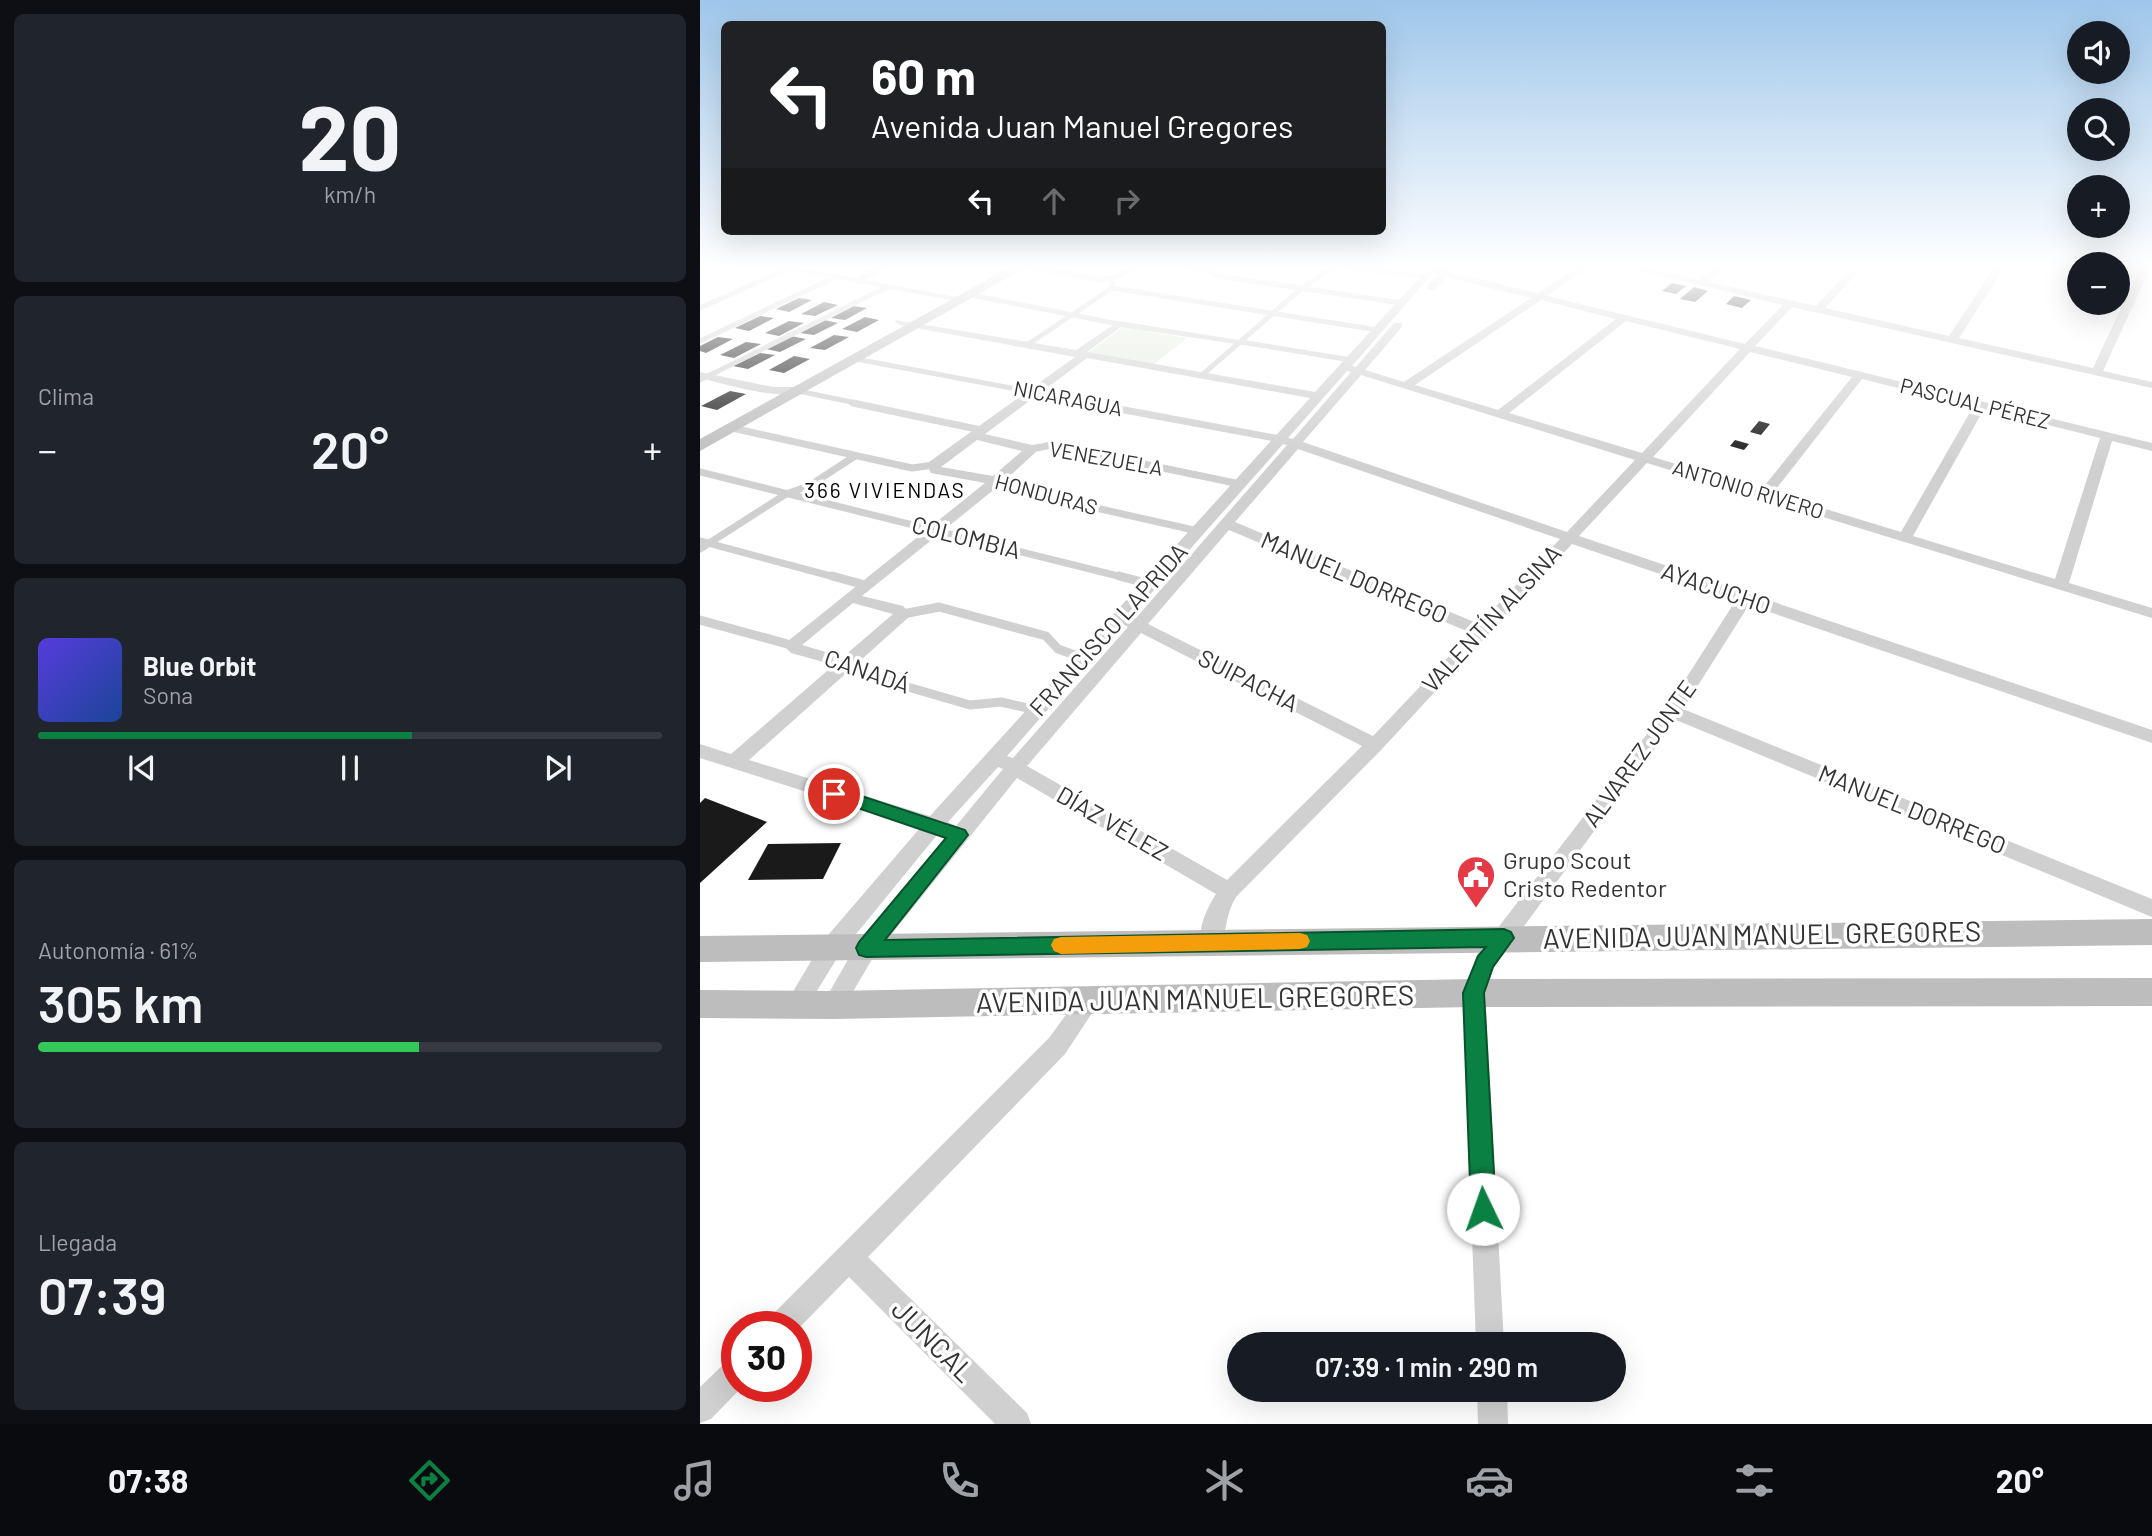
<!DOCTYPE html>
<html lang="es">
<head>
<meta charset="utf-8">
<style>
	:root { --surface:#171b24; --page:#20242c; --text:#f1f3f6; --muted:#9ea1a6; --line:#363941; --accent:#0b8043 }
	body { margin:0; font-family:Barlow,sans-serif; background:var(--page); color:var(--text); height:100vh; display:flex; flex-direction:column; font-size:26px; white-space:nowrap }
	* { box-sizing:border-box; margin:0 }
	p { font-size:23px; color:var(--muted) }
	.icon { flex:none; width:38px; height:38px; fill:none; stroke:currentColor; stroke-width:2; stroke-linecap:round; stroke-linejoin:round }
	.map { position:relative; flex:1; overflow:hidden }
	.side { display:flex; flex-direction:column; gap:14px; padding:14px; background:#0d0f14; width:700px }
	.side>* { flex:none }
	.top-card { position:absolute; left:21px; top:21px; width:665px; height:214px; border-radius:10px; box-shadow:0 7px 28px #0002; background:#202124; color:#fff; overflow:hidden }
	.buttons { position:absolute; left:1367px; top:21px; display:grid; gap:14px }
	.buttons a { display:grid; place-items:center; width:63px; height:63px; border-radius:50%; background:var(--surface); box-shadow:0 7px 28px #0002; font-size:35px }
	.speed { position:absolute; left:21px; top:1311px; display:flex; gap:14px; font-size:35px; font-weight:700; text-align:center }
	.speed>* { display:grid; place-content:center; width:91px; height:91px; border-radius:50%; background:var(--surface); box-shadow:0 7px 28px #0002; line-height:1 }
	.speed .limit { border:10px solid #d22; background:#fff; color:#111 }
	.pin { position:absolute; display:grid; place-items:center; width:60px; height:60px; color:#fff; margin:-30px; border:4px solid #fff; border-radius:50%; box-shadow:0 2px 7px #0007 }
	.me { position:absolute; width:77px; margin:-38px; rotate:357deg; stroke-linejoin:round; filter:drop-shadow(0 0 5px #0008) }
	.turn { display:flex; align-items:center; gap:24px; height:147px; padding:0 35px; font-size:32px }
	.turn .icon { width:91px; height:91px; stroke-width:2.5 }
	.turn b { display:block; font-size:49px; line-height:60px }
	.lanes { display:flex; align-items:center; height:66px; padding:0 35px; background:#0003; justify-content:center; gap:35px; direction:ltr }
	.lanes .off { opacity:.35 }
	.big { font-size:52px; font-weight:600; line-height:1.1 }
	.side .card { flex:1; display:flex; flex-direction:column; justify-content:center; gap:10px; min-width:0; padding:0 24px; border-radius:10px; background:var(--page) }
	.side .dial { align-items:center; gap:0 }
	.dial b { font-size:91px; line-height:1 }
	.song { display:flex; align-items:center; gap:21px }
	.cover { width:84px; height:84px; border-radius:10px; background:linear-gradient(135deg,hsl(250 70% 55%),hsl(220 70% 35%)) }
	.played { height:7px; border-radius:4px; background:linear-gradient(90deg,var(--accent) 60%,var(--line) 60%) }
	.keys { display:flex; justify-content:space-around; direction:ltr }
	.heat { display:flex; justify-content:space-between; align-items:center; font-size:38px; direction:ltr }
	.charge { height:10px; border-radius:5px; background:linear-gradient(90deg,#34c759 61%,var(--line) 0) }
	.trip { position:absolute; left:527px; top:1332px; width:399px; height:70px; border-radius:35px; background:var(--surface); box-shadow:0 7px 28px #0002; font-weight:600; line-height:70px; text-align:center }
	.dock { display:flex; height:112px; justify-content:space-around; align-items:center; background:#090b0e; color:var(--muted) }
	.dock .icon { width:49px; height:49px }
	.dock .selected { color:var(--accent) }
	.dock b { font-size:32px; color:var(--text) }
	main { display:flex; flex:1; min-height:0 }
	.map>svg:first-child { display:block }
	.green { fill:#e6ecdf }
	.building { fill:#1a1a1a }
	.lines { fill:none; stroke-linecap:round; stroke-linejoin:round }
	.service-far2 { stroke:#d0d0d0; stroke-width:5 }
	.service-far1 { stroke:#d0d0d0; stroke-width:7 }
	.service { stroke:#d0d0d0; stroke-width:9 }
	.minor { fill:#d0d0d0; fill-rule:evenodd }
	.secondary { fill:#bdbdbd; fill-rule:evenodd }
	.route { fill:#0b8043; stroke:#07532c; stroke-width:2 }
	.slow { fill:#f59e0b }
	.labels { text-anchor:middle; stroke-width:7; stroke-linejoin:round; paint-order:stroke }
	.far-street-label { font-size:21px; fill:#333; stroke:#fff }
	.far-neighbourhood-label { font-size:21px; letter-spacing:2px; fill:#000; stroke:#fff }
	.street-label { font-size:24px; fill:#333; stroke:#fff }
	.poi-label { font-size:24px; fill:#333; stroke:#fff; text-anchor:start }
	.near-street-label { font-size:28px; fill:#333; stroke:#fff }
</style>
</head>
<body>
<main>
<section class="side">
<div class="card dial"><b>20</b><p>km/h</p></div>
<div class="card"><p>Clima</p>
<div class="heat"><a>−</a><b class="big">20°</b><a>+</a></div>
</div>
<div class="card">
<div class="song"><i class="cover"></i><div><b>Blue Orbit</b><p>Sona</p></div></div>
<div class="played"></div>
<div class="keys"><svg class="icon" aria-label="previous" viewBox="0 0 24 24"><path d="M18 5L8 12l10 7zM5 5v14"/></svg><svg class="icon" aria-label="pause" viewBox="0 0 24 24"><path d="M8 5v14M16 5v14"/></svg><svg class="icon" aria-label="next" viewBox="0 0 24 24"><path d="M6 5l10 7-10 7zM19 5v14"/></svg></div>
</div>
<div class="card"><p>Autonomía · 61%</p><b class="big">305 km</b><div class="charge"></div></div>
<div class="card"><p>Llegada</p><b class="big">07:39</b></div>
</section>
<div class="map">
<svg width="1452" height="1424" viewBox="0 0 1452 1424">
	<rect width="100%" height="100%" fill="#fff"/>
	<polygon class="green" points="423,327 487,338 454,364 388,353"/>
	<g class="building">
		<polygon points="972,283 986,286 976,294 962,291"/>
		<polygon points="994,287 1008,291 995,302 980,299"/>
		<polygon points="1034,296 1051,300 1042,308 1026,304"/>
		<polygon points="99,298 112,300 89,312 76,309"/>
		<polygon points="124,302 138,305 115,316 101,314"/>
		<polygon points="153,306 167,308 145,320 131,318"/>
		<polygon points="60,316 74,318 49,331 35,328"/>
		<polygon points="165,317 179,320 157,332 142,329"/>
		<polygon points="124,320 138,323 114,335 100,333"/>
		<polygon points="89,321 104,323 79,336 65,333"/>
		<polygon points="134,335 149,337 125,350 110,348"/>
		<polygon points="91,336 106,339 80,352 66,349"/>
		<polygon points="18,337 33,339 6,353 0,351 0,346"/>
		<polygon points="46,342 61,344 34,358 20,355"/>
		<polygon points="60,353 75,355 48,369 33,366"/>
		<polygon points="94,356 110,359 84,373 69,370"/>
		<polygon points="30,391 46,394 17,410 1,406"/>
		<polygon points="1059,421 1070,424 1061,435 1050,432"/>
		<polygon points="1035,440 1049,444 1044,450 1030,446"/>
		<polygon points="5,798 67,822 0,883 0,803"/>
		<polygon points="141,843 123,879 48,880 68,844"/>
	</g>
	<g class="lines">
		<g class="service-far2">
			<polyline points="640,266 726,276"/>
			<polyline points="506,270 518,276 702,303"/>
			<polyline points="412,288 678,330"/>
			<polyline points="271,295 419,324"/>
			<polyline points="0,308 87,269"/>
			<polyline points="0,341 135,277"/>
			<polyline points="541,342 651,360"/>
			<polyline points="327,345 412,288 412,284"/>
			<polyline points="156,359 397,404"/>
			<polyline points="502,375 602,288 635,266"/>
			<polyline points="0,380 187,287"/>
			<polyline points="98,391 161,404"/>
		</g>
		<g class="service-far1">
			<polyline points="153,403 281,430"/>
			<polyline points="387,403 580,439"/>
			<polyline points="32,428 212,468 234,465"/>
			<polyline points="331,449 352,445 540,484"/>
			<polyline points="0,472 426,578"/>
			<polyline points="296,481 303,487 498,531"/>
			<polyline points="0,541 138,578"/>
			<polyline points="0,549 86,494 109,486 155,456"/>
		</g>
		<g class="service">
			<polyline points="132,576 165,585"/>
			<polyline points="419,576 450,584"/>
			<polyline points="203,614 239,607 346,636 358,649 383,658"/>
			<polyline points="0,620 91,645"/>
			<polyline points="148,664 156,672 270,705 301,702 336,710"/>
		</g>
		<g class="minor">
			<polygon points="65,266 88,266 155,278 178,266 191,266 166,280 267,299 262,302"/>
			<polygon points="315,266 338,266 402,277 416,274 428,266 440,266 422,278 402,283"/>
			<polygon points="470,266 522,266 506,273"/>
			<path d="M730,266H740L738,269L742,270L745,266H755L750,272L838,293L878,266H890L847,296L1045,344L1083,305L919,266H938L999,280L1016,266H1027L1008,282L1116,306L1154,266H1164L1125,308L1249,336L1295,266H1305L1259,338L1393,368L1441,266H1451L1403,371L1452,382V388L1092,307L1055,346L1452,443V451L1412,441L1369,583L1452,608V618L947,463L879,536L1452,730V743L1049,605L983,709L1452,899V917L976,720L794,967L785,993L804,1344H776L763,993L777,955L967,708L1036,600L872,544L681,750L536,897C524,918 528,930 519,949L511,951L503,949C495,932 507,908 516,894L317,778L174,956L141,1012L133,1015L125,1012L122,1005L158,942L246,838L237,835L139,955L104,1012L96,1015L88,1012L85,1005L123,941L220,828L0,758V744L31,754L134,665L91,653L83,645L285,483L231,473L227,465L229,462L375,357L200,325L195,322L196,320L376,350L419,321L539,340L544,343L543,345L421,327L387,352L615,392ZM733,273L738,274L726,288L728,290H734L746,277L831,298L704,382L665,370L702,327V323H694L656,367L652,366ZM841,300L916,319L798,410L715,385ZM926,321L1040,349L942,453L809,413ZM1050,352L1152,377L1061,490L953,457ZM387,358L610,398L230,816L49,760L209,617L211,614L203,606L162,596L301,484L336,452V446L285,434ZM647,371L651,372L593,439L588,438ZM661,375L935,460L867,532L603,442ZM1162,379L1273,407L1201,532L1073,493ZM1284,409L1400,438L1355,579L1213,536ZM277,440L322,451L293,476L241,467ZM583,444L587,445L436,618L431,616ZM598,449L860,539L779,624L535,522ZM529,530L771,633L673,736L448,624ZM153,603L193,614L143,657L102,645ZM423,624L428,627L313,758L307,756ZM441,633L662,746L527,880L327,766ZM298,767L303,769L256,826L248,822Z"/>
			<path d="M0,372L73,387H98L104,391C88,403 21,383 0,378Z"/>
			<polygon points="389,991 397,994 400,1001 365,1054 168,1257 327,1413 331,1424 295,1424 149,1277 96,1331 96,1326 67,1326 71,1316 349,1038 381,994"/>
			<polygon points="37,1356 37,1386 43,1386 11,1419 0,1423 0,1387 27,1361"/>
			<polygon points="777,1390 807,1390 808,1424 778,1424"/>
		</g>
		<g class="secondary">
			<polygon points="312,266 328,266 0,451 0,439"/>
			<polygon points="1452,919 1452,945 0,962 0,936"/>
			<polygon points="1452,978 1452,1006 774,1007 133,1019 0,1018 0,990 133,991 774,979"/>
		</g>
	</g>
	<linearGradient id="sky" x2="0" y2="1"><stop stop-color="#9ec6ea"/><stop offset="0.57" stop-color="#fff"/><stop offset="1" stop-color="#fff" stop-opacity="0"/></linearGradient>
	<rect width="1452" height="466" fill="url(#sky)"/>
	<polygon class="route" points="134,787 265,830 268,835 185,940 804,929 811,932 814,938 793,967 784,993 796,1209 792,1218 783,1221 775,1218 771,1209 763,993 778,956 786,947 166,957 159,955 156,948 159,942 246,838 128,798 125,794 128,789"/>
	<polygon class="slow" points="600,933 607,935 610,941 607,947 600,949 361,954 354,951 351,945 354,939 361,937"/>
	<defs>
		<g id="civic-pin" transform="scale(2.0125)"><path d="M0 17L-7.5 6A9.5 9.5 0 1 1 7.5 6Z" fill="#e63946" stroke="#fff"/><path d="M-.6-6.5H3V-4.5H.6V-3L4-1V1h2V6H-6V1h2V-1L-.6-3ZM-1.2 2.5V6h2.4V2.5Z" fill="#fff"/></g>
	</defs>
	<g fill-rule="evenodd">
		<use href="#civic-pin" x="776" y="875"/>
	</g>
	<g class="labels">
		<g class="far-street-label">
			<text transform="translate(368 399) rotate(11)" y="7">NICARAGUA</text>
			<text transform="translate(1275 404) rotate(14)" y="7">PASCUAL PÉREZ</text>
			<text transform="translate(406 459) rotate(10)" y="7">VENEZUELA</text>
			<text transform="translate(1048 490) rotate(17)" y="7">ANTONIO RIVERO</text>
			<text transform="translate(346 495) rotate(15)" y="7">HONDURAS</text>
		</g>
		<g class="far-neighbourhood-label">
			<text x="185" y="498">366 VIVIENDAS</text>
		</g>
		<g class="street-label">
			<text transform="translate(266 538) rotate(14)" y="8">COLOMBIA</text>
			<text transform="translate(654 578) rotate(23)" y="8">MANUEL DORREGO</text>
			<text transform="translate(1016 589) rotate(19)" y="8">AYACUCHO</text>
			<text transform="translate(792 619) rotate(-47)" y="8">VALENTÍN ALSINA</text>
			<text transform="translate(409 630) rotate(-48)" y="8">FRANCISCO LAPRIDA</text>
			<text transform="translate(167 672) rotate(19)" y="8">CANADÁ</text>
			<text transform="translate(548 681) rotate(27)" y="8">SUIPACHA</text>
			<text transform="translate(940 754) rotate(-54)" y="8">ALVAREZ JONTE</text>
			<text transform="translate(1212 810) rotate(22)" y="8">MANUEL DORREGO</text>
			<text transform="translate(412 824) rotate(30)" y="8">DÍAZ VÉLEZ</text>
		</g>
		<g class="poi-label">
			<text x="803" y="869">Grupo Scout<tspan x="803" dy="28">Cristo Redentor</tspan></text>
		</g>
		<g class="near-street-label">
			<text transform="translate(1062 935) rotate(-1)" y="10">AVENIDA JUAN MANUEL GREGORES</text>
			<text transform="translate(495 999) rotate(-1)" y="10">AVENIDA JUAN MANUEL GREGORES</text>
			<text transform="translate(233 1341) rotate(45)" y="10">JUNCAL</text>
		</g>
	</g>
</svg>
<div class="buttons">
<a><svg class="icon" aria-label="sound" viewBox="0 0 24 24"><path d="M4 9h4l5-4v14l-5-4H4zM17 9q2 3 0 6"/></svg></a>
<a><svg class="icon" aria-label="search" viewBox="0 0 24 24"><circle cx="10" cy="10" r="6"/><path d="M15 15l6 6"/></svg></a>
<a>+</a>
<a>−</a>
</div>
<div class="speed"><div class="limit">30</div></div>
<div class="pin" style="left:134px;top:794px;background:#d93025"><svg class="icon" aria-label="arrive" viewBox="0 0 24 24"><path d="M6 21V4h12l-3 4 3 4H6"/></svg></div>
<svg class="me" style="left:783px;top:1209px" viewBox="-20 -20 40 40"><circle r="19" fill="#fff"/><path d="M0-13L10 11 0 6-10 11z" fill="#0b8043"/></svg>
<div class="trip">07:39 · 1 min · 290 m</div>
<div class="top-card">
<div class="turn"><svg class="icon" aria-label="left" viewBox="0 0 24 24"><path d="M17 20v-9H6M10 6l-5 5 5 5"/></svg><div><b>60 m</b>Avenida Juan Manuel Gregores</div></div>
<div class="lanes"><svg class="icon" aria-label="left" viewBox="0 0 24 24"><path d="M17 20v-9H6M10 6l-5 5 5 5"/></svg><svg class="icon off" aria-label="ahead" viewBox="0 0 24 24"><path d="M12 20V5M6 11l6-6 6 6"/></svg><svg class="icon off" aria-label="right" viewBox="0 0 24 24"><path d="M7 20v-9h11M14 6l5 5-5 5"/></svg></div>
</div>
</div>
</main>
<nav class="dock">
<b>07:38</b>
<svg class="icon selected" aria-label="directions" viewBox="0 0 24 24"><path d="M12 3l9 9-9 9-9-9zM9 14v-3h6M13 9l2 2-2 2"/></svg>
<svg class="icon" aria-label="music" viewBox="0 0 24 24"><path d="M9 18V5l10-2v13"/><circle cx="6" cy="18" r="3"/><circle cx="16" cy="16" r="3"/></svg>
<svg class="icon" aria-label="phone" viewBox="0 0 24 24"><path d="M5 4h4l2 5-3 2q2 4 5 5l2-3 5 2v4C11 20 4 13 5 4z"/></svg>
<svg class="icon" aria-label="climate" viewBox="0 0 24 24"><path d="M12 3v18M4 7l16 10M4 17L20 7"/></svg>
<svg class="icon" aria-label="car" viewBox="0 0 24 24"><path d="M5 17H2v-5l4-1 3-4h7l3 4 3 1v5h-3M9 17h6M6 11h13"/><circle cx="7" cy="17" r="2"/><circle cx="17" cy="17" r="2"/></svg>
<svg class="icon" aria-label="filters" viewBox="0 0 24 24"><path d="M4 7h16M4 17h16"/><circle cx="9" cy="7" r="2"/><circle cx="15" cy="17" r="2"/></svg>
<b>20°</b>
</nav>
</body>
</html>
